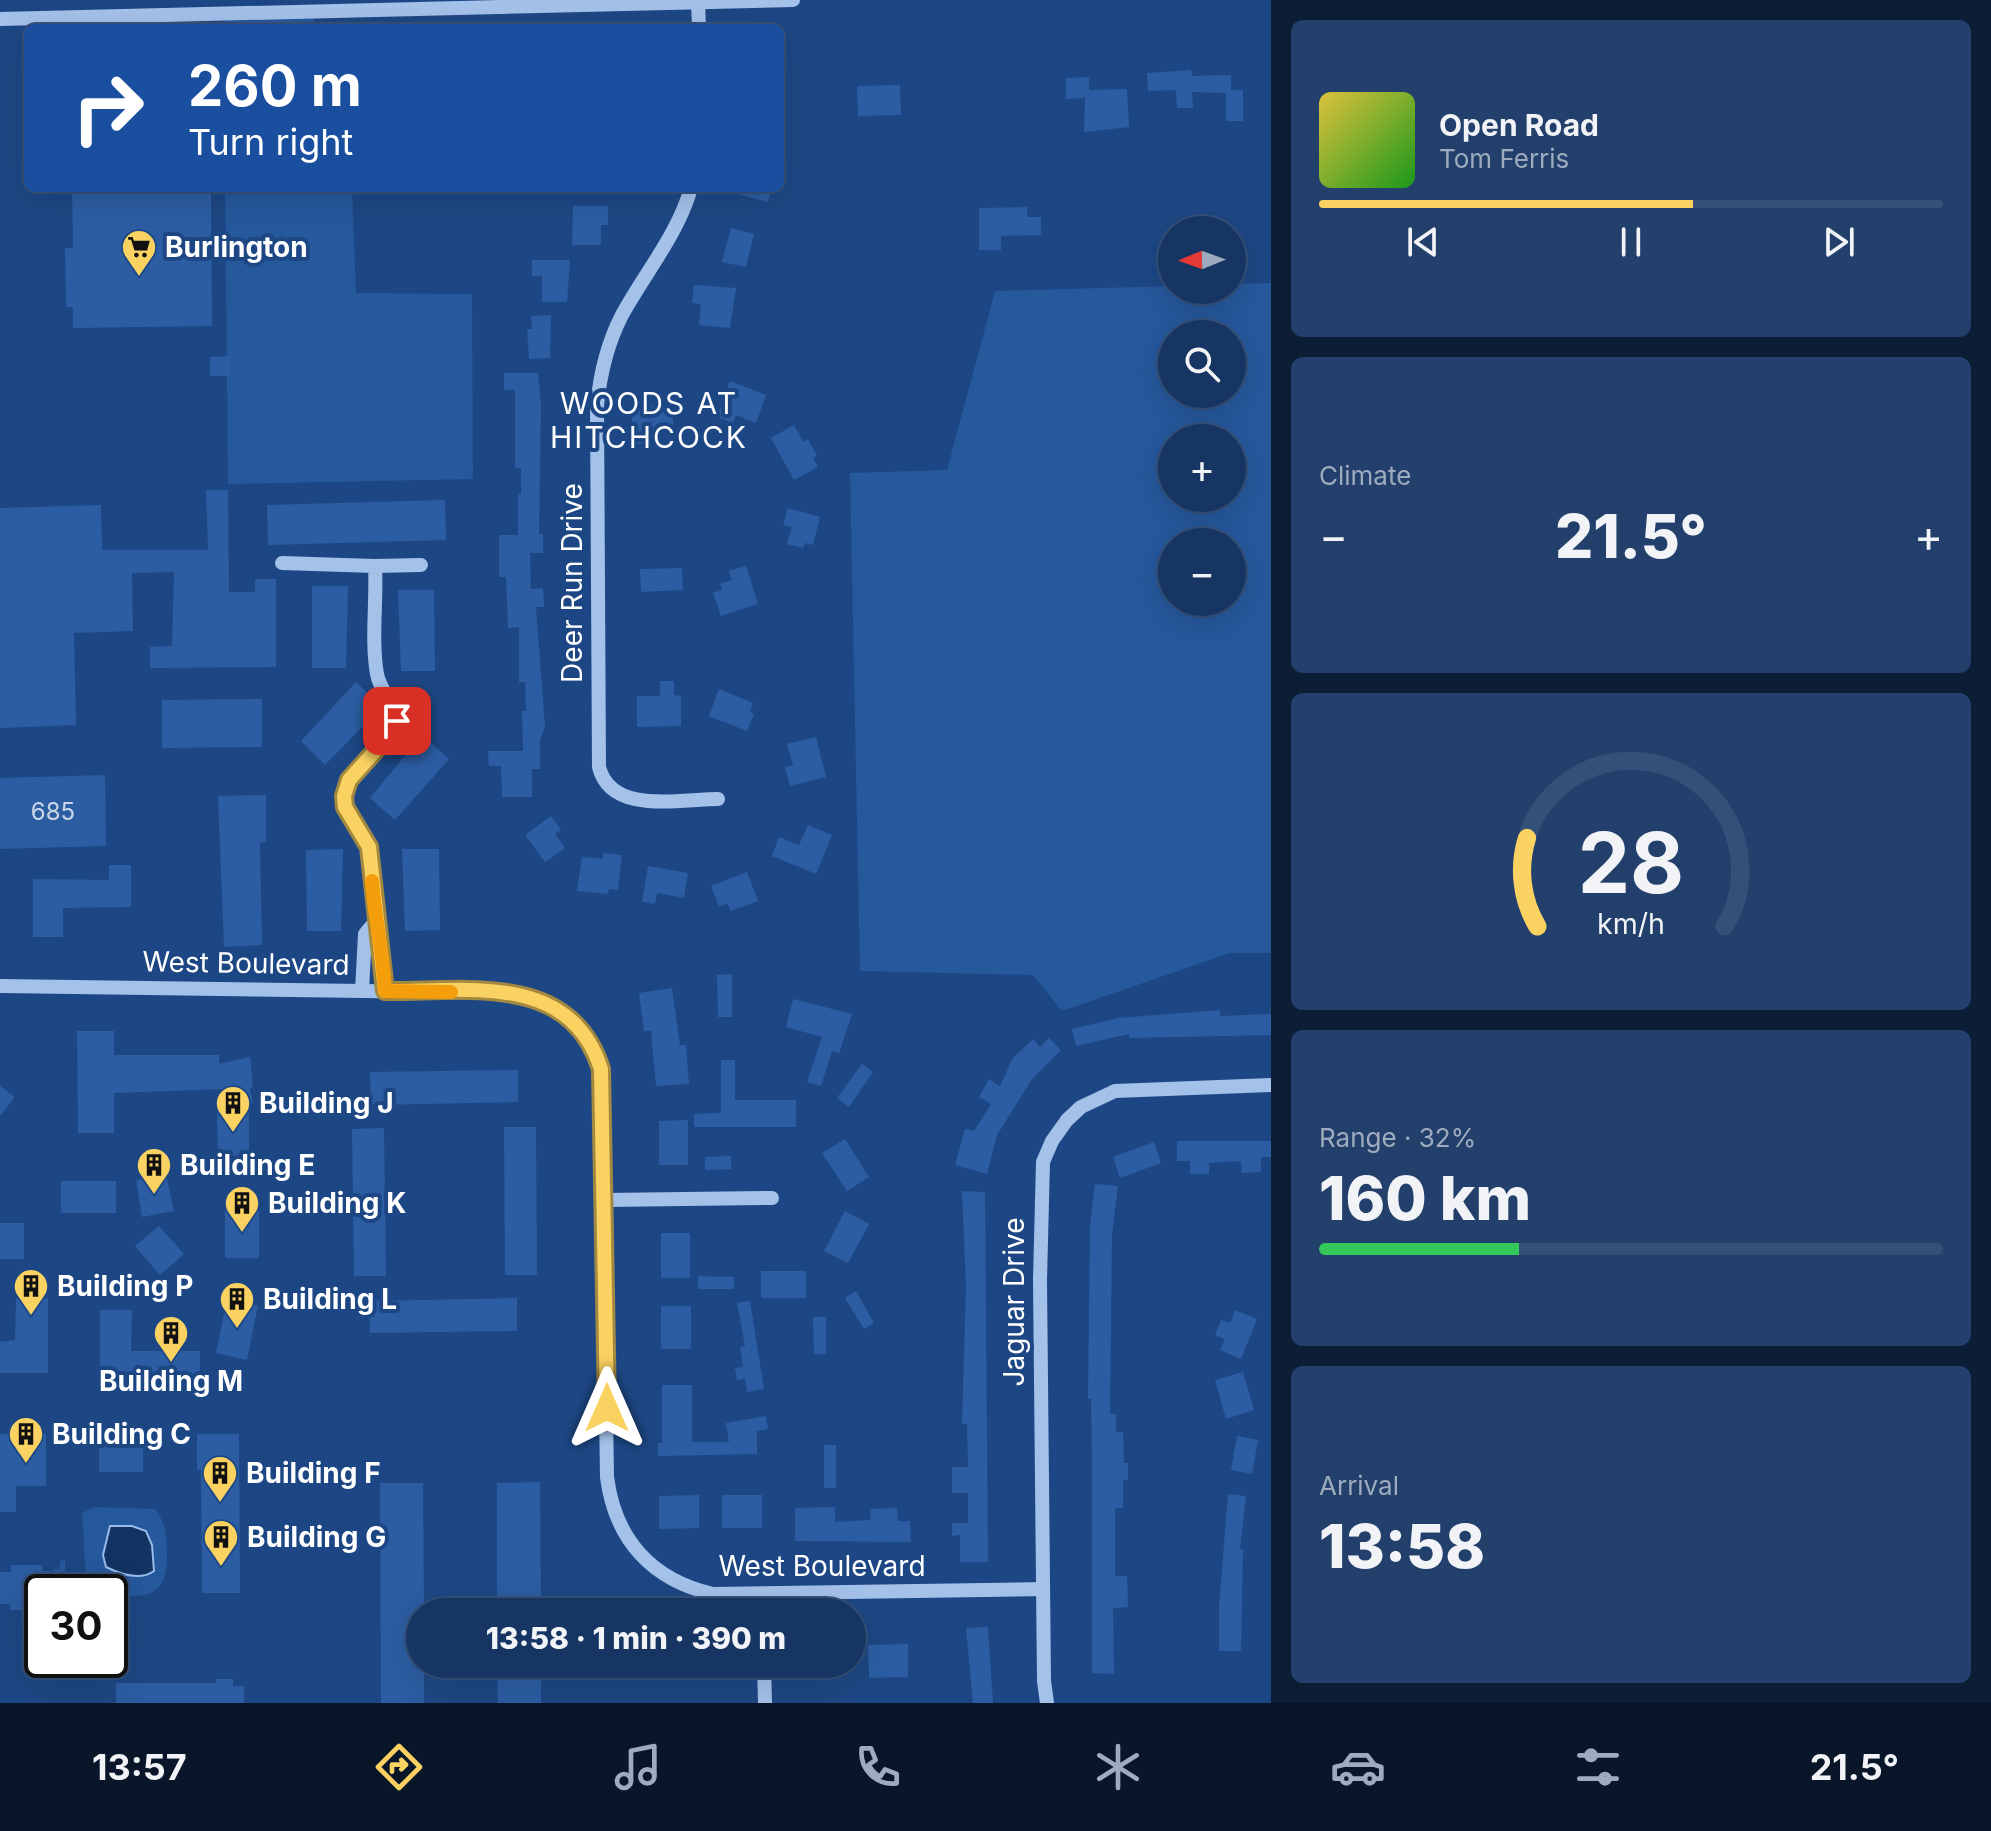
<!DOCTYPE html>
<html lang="en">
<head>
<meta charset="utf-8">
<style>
	:root { --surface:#163563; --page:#23406c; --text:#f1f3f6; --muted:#9eabbe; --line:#355078; --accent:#fad262 }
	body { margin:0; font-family:Inter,sans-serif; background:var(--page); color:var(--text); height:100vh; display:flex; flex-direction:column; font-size:30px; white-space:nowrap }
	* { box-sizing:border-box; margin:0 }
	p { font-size:26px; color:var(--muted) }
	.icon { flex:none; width:44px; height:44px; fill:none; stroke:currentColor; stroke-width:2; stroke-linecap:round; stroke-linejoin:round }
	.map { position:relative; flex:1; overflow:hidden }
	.panel { display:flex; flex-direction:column; gap:20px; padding:20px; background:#0c1d36; width:720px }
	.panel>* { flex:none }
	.hud { position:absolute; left:24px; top:24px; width:760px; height:168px; border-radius:12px; box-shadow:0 8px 32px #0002,0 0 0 2px var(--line); background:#1a4fa0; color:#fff; overflow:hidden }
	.needle { width:52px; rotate:269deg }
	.buttons { position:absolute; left:1158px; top:216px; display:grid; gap:16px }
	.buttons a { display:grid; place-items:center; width:88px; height:88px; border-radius:50%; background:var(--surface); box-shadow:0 8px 32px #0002,0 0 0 2px var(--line); font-size:40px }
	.speed { position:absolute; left:24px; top:1574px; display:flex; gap:16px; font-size:40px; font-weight:700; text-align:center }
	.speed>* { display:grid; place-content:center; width:104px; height:104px; border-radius:50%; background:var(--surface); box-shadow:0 8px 32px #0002,0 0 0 2px var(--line); line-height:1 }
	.speed .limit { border:4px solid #111; border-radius:12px; background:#fff; color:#111 }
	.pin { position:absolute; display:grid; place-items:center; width:68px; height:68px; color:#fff; margin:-34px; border-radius:16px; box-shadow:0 4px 12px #0006 }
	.me { position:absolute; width:88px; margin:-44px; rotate:0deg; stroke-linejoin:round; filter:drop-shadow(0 0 6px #0008) }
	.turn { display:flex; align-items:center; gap:28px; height:168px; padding:0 32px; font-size:36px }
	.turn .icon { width:104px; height:104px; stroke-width:2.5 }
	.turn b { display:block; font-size:56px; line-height:68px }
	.big { font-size:60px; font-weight:800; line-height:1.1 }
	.panel .card { flex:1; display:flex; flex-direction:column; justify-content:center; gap:12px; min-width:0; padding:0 28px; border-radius:12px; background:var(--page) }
	.panel .dial { align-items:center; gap:0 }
	.dial svg { height:208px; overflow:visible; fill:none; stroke:var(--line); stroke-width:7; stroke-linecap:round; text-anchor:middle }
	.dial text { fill:var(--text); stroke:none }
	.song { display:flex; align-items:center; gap:24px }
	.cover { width:96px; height:96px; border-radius:12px; background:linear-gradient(135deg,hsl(50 70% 55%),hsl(120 70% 35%)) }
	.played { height:8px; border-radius:4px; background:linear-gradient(90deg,var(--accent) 60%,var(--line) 60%) }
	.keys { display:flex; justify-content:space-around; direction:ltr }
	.heat { display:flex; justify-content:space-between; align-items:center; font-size:44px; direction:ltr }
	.charge { height:12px; border-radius:6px; background:linear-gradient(90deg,#34c759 32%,var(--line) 0) }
	.trip { position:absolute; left:406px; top:1598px; width:460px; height:80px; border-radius:40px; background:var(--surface); box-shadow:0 8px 32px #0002,0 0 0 2px var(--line); font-weight:800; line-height:80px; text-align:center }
	.tabs { display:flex; height:128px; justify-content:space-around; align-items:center; background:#091528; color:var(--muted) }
	.tabs .icon { width:56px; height:56px }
	.tabs .active { color:var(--accent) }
	.tabs b { font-size:36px; color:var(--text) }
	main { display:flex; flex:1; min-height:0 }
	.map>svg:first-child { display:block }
	.green { fill:#26589c; fill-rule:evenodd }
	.water { fill:#133362; stroke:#97bcec; stroke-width:2 }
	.building { fill:#2c5da2 }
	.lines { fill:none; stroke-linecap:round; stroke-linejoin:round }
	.minor { stroke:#a4c1ea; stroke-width:14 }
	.route-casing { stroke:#a28840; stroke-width:20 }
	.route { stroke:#fad262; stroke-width:14 }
	.slow { stroke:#f59e0b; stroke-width:14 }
	.labels { text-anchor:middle; stroke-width:8; stroke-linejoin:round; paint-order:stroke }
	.number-label { font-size:24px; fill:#cad6e8 }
	.poi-label { font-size:28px; font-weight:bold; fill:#fff; stroke:#1d4784; text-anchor:start }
	.street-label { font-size:28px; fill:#fff; stroke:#1d4784 }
	.neighbourhood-label { font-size:30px; letter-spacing:2px; fill:#fff; stroke:#1d4784 }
</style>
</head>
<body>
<main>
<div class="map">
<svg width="1271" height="1703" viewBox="0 0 1271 1703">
	<rect width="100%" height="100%" fill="#1d4784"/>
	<g class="green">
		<polygon points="314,12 314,28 224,28 224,15"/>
		<polygon points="225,188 352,188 356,293 472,294 473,479 228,484"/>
		<path d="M1271,283V953H1230L1062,1011L1033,975L860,971L850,473L947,470L995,291L1172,286V290H1232V284ZM1232,334V394H1172V334ZM1232,438V498H1172V438ZM1232,542V602H1172V542Z"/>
		<path d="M95,1507L155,1509C167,1525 167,1538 167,1558C167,1613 121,1592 87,1592L82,1513Z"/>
		<polygon points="65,1560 65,1592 52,1592 53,1569 59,1569 60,1561"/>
	</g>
	<path class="water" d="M110,1526H132L146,1531L152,1545L154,1571C140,1581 120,1574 106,1567L103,1555Z"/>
	<g class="building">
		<polygon points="1191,70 1192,76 1231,75 1231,90 1243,90 1243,121 1226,121 1226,93 1192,92 1193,108 1177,108 1176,90 1148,91 1147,73"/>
		<polygon points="1089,77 1089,90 1127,89 1129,127 1084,132 1085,98 1066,99 1066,78"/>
		<polygon points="900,85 901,115 858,116 857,86"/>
		<polygon points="72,188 211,188 212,326 73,328 73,307 66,307 65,248 73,248"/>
		<polygon points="731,188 771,188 768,202 730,192"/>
		<polygon points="573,206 608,206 608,225 601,225 601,245 572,245"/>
		<polygon points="1027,207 1027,217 1041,217 1041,235 1001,236 1001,250 979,250 979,208"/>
		<polygon points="731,228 754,234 746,267 722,262"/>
		<polygon points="532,260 570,260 567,302 542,302 542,276 532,276"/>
		<polygon points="694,285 736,288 730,328 699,325 701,304 692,303"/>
		<polygon points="551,315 550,358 529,359 527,329 532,329 531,316"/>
		<polygon points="230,356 231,376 210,376 210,357"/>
		<polygon points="504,373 538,373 541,404 539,534 543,534 543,553 530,553 531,589 543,588 544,607 536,607 545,727 540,740 540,769 532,769 532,797 502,797 501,766 489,766 488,751 523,751 522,711 526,711 525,682 519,682 519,627 508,628 506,577 499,577 499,535 518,535 518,493 521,494 521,468 515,468 515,390 504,390"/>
		<polygon points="730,381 766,395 756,423 736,415 733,423 717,417"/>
		<polygon points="632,405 673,406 673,431 643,430 643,444 626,444 626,427 632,427"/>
		<polygon points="794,425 803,442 808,439 817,456 813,458 818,467 794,480 771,438"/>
		<polygon points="206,490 228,490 229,592 255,592 255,579 276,579 276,667 150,668 150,647 172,646 174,572 132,573 133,631 74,633 76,725 0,728 0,508 101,505 102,550 208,550"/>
		<polygon points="445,500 446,540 268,545 267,505"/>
		<polygon points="788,508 820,517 813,545 805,543 803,548 787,544 792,527 783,525"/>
		<polygon points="746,566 758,604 721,616 713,593 722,590 720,584 732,580 729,571"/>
		<polygon points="682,568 683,590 641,592 640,569"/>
		<polygon points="312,586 348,586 346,668 312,668"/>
		<polygon points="398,590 434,590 435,671 401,671"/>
		<polygon points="660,681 674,681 674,695 681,696 681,726 637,727 637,696 660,696"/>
		<polygon points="356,682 382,707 325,765 301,741"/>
		<polygon points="719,689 753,703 750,712 754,714 747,731 709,716"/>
		<polygon points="262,699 262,747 162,748 162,700"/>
		<polygon points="422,735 449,759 395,820 370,798"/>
		<polygon points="816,737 826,777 790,786 785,767 793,765 787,744"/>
		<polygon points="105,775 106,846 0,849 0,778"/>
		<polygon points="266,795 266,842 260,843 262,945 224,947 218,796"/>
		<polygon points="551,816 561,830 555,834 565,848 545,862 525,835"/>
		<polygon points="808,825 832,835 816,874 772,856 779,837 799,845"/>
		<polygon points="343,849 341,931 307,931 306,850"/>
		<polygon points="402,849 439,849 440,930 405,931"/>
		<polygon points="603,853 622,855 618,890 609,889 608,894 577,891 582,857 603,859"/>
		<polygon points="109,865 131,865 131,907 63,908 63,937 33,937 33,879 109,880"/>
		<polygon points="648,866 688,873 684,898 657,893 655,904 642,902"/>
		<polygon points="747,872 758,901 731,911 727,903 719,907 711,886"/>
		<polygon points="732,974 732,1017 718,1017 717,975"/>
		<polygon points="672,988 680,1045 686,1045 689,1084 656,1086 651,1031 644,1031 639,993"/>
		<polygon points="793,999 852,1014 839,1053 832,1051 821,1086 807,1082 822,1037 786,1027"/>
		<polygon points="1220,1010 1220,1016 1271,1014 1271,1035 1129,1038 1129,1034 1076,1046 1072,1029 1118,1018"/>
		<polygon points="77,1031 114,1031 114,1055 219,1055 219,1064 250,1057 253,1088 250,1089 253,1103 249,1104 249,1156 218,1156 217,1112 230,1112 225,1089 114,1093 114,1133 78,1133"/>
		<polygon points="1049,1038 1061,1050 1032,1079 997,1135 987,1174 955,1165 965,1129 974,1131 991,1104 979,1097 989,1079 1000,1086 1013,1058 1033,1039 1040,1047"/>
		<polygon points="721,1060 735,1060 735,1100 796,1100 796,1127 694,1127 694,1114 721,1113"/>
		<polygon points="862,1064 873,1072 849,1107 837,1098"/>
		<polygon points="518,1070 518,1102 371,1105 370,1072"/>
		<polygon points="0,1086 15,1097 0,1116"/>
		<polygon points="688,1120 688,1165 659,1165 659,1121"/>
		<polygon points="504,1127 536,1127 537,1275 505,1275"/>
		<polygon points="384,1128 386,1276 354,1276 352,1129"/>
		<polygon points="845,1139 869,1177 847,1191 822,1153"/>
		<polygon points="1177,1141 1271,1141 1271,1157 1261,1157 1261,1172 1242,1173 1241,1161 1209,1163 1209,1174 1190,1174 1190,1161 1177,1161"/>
		<polygon points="1154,1142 1161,1163 1120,1178 1113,1157"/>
		<polygon points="731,1156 731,1169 705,1170 705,1157"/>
		<polygon points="166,1174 174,1211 142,1217 136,1180"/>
		<rect x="61" y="1181" width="55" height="32"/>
		<polygon points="1095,1184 1118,1186 1112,1234 1110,1414 1116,1414 1116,1432 1123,1432 1124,1463 1128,1463 1128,1480 1123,1480 1123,1508 1115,1508 1115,1576 1127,1576 1128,1607 1113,1608 1114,1674 1092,1673 1092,1463 1091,1399 1088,1399 1090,1226"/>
		<polygon points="962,1191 985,1192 988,1562 960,1562 960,1535 952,1536 952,1523 968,1523 968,1493 952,1493 952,1467 968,1467 967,1424 962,1424 966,1287"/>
		<polygon points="259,1209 259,1258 225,1258 225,1210"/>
		<polygon points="845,1211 869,1224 848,1263 824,1251"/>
		<rect x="0" y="1223" width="24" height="36"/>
		<polygon points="159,1226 184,1254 160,1275 135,1246"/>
		<rect x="661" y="1233" width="29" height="45"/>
		<rect x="761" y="1271" width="45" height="27"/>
		<polygon points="698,1276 734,1277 734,1289 698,1289"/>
		<polygon points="856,1291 874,1323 864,1329 845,1298"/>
		<polygon points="16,1298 48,1298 48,1373 0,1373 0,1342 15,1340"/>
		<polygon points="517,1298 517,1331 370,1333 369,1301"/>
		<polygon points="227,1299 258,1306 247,1360 216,1353"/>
		<polygon points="750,1301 764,1389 747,1392 745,1378 737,1380 735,1368 743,1367 740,1347 745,1346 737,1303"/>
		<rect x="661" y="1306" width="30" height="43"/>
		<polygon points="100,1310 132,1310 131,1351 200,1351 200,1376 100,1377"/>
		<polygon points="1235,1310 1257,1319 1241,1359 1220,1350 1225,1339 1215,1335 1221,1320 1230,1323"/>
		<polygon points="813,1317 826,1317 826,1354 814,1354"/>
		<polygon points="1243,1372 1254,1410 1226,1419 1215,1380"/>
		<polygon points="662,1385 692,1385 692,1442 729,1442 726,1423 766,1416 768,1429 757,1431 757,1454 658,1456 658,1443 662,1443"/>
		<polygon points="46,1433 46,1486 16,1486 16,1512 0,1512 0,1434"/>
		<rect x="99" y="1434" width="44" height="38"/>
		<polygon points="197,1434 239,1434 240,1593 202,1593 201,1470 197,1470"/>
		<polygon points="1237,1436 1258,1440 1252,1474 1231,1470"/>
		<rect x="824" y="1445" width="12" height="43"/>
		<polygon points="540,1482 541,1612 497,1612 497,1483"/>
		<polygon points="380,1483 423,1483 424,1612 420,1612 420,1664 424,1664 424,1703 381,1703"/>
		<polygon points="1228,1494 1246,1496 1240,1549 1243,1549 1241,1651 1219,1651 1219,1608"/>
		<polygon points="699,1495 699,1528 659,1529 659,1496"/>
		<rect x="722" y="1495" width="40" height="33"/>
		<polygon points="835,1507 835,1522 871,1520 870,1509 897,1508 898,1521 910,1521 911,1542 795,1541 795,1508"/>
		<polygon points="11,1565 42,1565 42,1571 52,1571 52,1592 42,1592 42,1610 10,1610 10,1604 0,1604 0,1572 11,1572"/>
		<polygon points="988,1627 993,1703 973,1703 966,1628"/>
		<polygon points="908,1644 908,1677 869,1678 868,1645"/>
		<polygon points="497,1664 541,1664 541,1703 498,1703"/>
		<polygon points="661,1664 718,1664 717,1679 660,1672"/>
		<polygon points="797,1664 837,1664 837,1679 797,1680"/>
		<polygon points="216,1679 233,1679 233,1686 244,1686 244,1703 116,1703 116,1683 216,1683"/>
	</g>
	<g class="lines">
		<g class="minor">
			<polyline points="698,2 699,28"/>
			<polyline points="0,19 793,0"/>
			<path d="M691,188C678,234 645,273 622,315C607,344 600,374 597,406L599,767C611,815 679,799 718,799"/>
			<path d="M282,563L375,566C377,601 371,639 377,674C381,697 403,705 393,731L349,780L344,796L345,807L369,847L385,991"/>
			<polyline points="375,566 421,565"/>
			<path d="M0,986L511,993C556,998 588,1026 601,1069L607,1477C615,1540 652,1580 713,1594L1043,1589"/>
			<polyline points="362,991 365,934 375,922"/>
			<polyline points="605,1200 772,1198"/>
			<polyline points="764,1596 764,1612"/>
			<polyline points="764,1664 765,1703"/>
			<polyline points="1047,1703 1044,1681 1040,1280 1043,1162 1052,1141 1067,1120 1081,1107 1115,1091 1271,1085"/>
		</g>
	</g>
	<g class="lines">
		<g class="route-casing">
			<path id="route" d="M397,721L393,731L349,780L344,796L345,807L369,847L385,991C466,992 570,971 601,1069L607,1408"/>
		</g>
		<use href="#route" class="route"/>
		<path class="slow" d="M372,881C375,919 383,953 385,991L451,992"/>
	</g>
	<defs>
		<g id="supermarket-pin" transform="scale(1.8)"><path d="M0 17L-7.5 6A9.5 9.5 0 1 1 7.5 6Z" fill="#fad262" stroke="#1d4784"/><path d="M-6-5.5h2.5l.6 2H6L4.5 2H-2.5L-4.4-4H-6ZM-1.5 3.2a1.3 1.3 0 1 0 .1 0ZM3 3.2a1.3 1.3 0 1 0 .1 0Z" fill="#111"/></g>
		<g id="building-pin" transform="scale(1.8)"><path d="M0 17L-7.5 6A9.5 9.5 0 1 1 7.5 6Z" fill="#fad262" stroke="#1d4784"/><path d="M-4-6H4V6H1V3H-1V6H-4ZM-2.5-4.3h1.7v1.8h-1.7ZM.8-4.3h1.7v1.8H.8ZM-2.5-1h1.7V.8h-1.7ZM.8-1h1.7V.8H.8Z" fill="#111"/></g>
	</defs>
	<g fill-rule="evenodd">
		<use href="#supermarket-pin" x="139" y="247"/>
		<use href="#building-pin" x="233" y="1103"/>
		<use href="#building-pin" x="154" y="1165"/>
		<use href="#building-pin" x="242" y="1203"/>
		<use href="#building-pin" x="31" y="1286"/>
		<use href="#building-pin" x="237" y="1299"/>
		<use href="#building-pin" x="171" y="1333"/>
		<use href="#building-pin" x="26" y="1434"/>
		<use href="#building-pin" x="220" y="1473"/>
		<use href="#building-pin" x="221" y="1537"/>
	</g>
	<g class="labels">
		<g class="number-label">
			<text x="53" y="820">685</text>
		</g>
		<g class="poi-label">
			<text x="165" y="257">Burlington</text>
			<text x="259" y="1113">Building J</text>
			<text x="180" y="1175">Building E</text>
			<text x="268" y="1213">Building K</text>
			<text x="57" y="1296">Building P</text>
			<text x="263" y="1309">Building L</text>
			<text x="171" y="1391" text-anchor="middle">Building M</text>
			<text x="52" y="1444">Building C</text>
			<text x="246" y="1483">Building F</text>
			<text x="247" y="1547">Building G</text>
		</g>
		<g class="street-label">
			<text transform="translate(572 583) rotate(-90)" y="10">Deer Run Drive</text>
			<text transform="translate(246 963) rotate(1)" y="10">West Boulevard</text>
			<text transform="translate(1014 1302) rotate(-90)" y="10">Jaguar Drive</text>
			<text x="822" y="1576">West Boulevard</text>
		</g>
		<g class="neighbourhood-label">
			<text x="649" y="414">WOODS AT<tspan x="649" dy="34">HITCHCOCK</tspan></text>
		</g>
	</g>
</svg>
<div class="buttons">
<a><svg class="needle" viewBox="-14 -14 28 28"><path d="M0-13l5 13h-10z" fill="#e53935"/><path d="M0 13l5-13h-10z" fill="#9eabbe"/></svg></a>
<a><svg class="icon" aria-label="search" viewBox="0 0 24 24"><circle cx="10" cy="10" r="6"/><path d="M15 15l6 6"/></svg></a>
<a>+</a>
<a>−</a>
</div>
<div class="speed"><div class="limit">30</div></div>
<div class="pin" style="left:397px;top:721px;background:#d93025"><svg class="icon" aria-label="arrive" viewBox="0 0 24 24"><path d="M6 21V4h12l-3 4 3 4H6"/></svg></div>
<svg class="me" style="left:607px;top:1408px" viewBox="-20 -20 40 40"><path d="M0-17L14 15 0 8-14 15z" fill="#fad262" stroke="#fff" stroke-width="4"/></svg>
<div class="trip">13:58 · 1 min · 390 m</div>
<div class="hud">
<div class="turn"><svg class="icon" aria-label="right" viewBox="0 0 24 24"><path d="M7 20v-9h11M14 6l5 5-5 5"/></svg><div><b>260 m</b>Turn right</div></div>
</div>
</div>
<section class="panel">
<div class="card">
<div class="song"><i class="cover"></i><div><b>Open Road</b><p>Tom Ferris</p></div></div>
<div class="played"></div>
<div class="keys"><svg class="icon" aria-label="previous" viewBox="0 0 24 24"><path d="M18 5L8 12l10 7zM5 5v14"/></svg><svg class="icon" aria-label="pause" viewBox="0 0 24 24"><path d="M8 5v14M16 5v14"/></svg><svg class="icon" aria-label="next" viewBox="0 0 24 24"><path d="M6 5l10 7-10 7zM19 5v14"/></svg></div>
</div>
<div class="card"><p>Climate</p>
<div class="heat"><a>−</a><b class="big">21.5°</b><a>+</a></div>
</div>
<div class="card dial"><svg viewBox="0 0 100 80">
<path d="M14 69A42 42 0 1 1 86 69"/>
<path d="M14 69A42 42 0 0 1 10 35" stroke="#fad262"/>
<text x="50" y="56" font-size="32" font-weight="700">28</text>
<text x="50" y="72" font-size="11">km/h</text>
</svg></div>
<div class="card"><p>Range · 32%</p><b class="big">160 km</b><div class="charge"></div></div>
<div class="card"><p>Arrival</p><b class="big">13:58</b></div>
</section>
</main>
<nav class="tabs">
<b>13:57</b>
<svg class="icon active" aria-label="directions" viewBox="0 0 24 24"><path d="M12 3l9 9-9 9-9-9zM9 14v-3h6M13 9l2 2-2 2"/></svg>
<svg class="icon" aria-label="music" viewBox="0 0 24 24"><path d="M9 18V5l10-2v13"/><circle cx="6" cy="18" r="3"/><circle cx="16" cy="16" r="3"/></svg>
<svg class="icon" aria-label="phone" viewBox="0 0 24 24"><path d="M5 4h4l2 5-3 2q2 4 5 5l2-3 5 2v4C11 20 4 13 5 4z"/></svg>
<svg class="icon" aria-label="climate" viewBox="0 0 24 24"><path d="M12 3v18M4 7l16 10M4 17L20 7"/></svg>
<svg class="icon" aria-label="car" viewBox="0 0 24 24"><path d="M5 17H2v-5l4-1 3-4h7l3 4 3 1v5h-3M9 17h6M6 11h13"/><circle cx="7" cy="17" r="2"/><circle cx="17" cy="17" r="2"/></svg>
<svg class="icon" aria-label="filters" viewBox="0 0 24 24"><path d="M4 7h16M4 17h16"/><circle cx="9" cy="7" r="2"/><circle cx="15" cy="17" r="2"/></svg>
<b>21.5°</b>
</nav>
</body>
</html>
